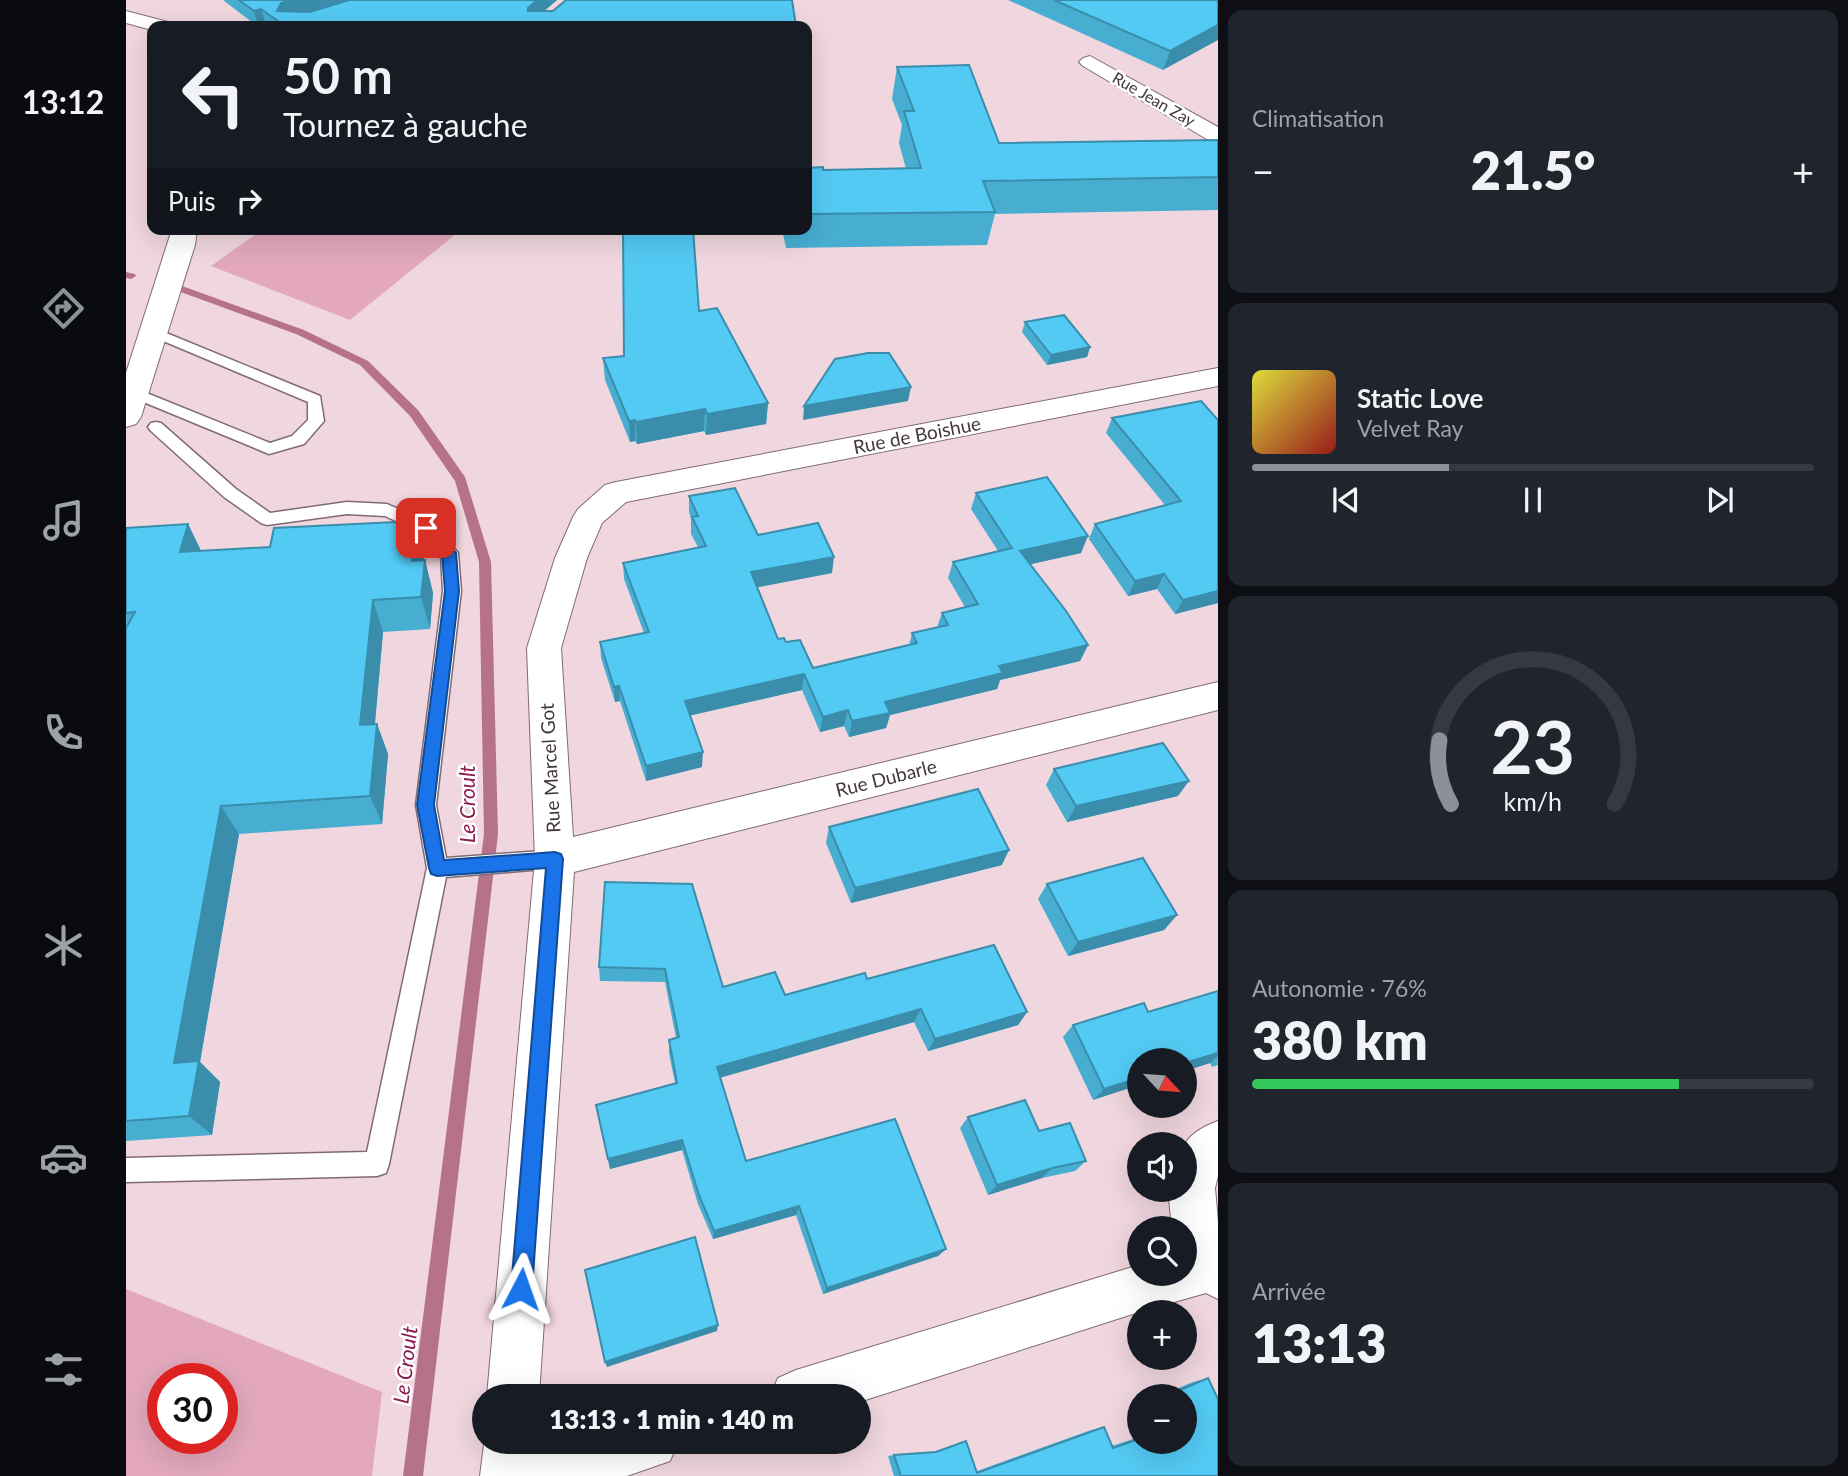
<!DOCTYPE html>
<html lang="fr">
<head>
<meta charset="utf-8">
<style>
	:root { --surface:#171b24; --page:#20242c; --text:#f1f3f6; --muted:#9ea1a6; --line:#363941; --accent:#8c9099 }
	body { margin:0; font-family:Lato,sans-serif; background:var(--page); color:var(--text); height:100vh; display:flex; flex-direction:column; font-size:26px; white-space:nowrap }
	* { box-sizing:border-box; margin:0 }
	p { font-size:23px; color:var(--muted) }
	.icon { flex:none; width:38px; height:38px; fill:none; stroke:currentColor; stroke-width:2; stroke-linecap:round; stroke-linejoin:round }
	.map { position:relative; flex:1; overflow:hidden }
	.details { display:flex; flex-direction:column; gap:10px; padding:10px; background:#0d0f14; width:630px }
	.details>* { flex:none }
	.banner { position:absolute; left:21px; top:21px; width:665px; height:214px; border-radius:14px; box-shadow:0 7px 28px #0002; background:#171b24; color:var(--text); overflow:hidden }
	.needle { width:46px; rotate:116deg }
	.fabs { position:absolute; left:1001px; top:1048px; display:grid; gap:14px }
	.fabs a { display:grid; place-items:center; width:70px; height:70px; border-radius:50%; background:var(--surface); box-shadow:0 7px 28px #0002; font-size:35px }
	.speed { position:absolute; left:21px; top:1363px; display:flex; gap:14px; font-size:35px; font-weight:700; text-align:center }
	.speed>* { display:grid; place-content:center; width:91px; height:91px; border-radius:50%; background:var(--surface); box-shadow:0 7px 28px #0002; line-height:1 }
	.speed .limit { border:10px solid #d22; background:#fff; color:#111 }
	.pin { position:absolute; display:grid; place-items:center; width:60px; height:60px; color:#fff; margin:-30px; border-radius:14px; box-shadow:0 4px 10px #0006 }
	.me { position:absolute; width:77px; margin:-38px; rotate:4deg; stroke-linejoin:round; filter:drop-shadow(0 0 5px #0008) }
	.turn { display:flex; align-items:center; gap:24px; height:147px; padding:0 21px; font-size:32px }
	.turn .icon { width:91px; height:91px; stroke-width:2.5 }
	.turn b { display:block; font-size:49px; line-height:60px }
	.then { display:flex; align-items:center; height:66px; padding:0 21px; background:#0003; gap:14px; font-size:26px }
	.big { font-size:52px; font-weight:800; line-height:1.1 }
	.details .card { flex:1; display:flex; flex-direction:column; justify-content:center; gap:10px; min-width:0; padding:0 24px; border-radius:14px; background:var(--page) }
	.details .dial { align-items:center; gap:0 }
	.dial svg { height:182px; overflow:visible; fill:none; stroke:var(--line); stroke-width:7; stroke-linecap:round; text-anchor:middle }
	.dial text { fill:var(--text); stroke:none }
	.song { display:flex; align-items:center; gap:21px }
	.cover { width:84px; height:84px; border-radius:10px; background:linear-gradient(135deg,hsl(60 70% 55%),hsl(0 70% 35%)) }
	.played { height:7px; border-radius:4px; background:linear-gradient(90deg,var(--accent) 35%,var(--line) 35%) }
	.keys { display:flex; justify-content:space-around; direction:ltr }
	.heat { display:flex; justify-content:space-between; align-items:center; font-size:38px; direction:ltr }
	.charge { height:10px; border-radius:5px; background:linear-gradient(90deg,#34c759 76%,var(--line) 0) }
	.trip { position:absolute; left:346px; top:1384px; width:399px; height:70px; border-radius:35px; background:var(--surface); box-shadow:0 7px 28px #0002; font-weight:800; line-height:70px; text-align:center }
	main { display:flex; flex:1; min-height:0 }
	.dock { display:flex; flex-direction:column; width:126px; justify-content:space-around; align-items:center; background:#090b0e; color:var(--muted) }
	.dock .icon { width:49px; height:49px }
	.dock .current { color:var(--accent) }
	.dock b { font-size:32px; color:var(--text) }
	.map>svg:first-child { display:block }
	.green { fill:#e3a8bc; fill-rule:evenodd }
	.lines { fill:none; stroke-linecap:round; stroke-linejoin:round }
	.stream { fill:#b7728b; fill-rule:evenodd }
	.lane-casing { stroke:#816b72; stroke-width:3 }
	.street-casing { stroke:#816b72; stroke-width:2 }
	.lane { fill:#fff; fill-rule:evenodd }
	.street { fill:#fff; fill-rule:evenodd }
	.wall { fill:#47aed2 }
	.shaded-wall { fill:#3a8dab }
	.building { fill:#53caf4; stroke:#3a8dab; stroke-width:2 }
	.route { fill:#1a73e8; stroke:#114b97; stroke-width:2 }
	.labels { text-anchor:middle; stroke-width:5; stroke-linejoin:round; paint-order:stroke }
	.far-street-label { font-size:16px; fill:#42383b; stroke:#fff }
	.street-label { font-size:19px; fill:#42383b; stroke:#fff }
	.water-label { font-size:21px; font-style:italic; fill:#8a1c50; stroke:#fff }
</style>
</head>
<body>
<main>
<nav class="dock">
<b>13:12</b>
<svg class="icon current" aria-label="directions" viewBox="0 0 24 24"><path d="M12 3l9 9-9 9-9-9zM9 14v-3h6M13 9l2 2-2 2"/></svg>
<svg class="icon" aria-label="music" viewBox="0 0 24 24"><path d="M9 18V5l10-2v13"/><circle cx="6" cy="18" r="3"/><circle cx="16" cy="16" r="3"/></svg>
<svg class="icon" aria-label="phone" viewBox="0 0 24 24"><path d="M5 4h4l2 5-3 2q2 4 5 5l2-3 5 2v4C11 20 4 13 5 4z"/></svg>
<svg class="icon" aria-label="climate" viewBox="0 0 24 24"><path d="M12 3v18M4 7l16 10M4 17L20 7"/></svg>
<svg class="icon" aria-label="car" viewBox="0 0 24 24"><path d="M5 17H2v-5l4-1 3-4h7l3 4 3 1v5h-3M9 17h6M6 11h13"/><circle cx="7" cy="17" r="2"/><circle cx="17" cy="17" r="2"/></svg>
<svg class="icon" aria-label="filters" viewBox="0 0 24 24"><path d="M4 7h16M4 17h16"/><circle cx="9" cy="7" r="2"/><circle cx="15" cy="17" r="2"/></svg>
</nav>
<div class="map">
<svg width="1092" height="1476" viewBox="0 0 1092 1476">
	<rect width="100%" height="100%" fill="#f0d6de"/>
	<g class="green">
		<polygon points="137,229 336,229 224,320 85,266"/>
		<path d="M0,1289L256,1392L246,1476H0ZM37,1379H96V1438H37Z"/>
	</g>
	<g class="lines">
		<g class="stream">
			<polygon points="0,272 9,274 10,276 5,279 0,278"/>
			<polygon points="56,286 178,330 242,361 292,410 339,477 365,562 372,834 297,1476 277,1476 358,834 353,562 329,481 284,416 234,365 170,334 52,291 52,287"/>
		</g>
		<g class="lane-casing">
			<g id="lane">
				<polygon points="28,328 194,396 198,421 178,444 143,454 3,396 0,393 3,390 13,390 144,443 166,436 182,420 182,402 23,335 21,332"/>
				<polygon points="30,422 35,423 110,489 144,513 221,502 261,504 306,524 332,553 335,591 310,805 320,858 429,850 436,853 439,859 436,865 429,868 320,877 263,1164 260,1173 251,1176 0,1182 0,1158 241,1152 301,868 290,805 317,591 315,555 294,532 259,516 221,514 141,525 135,523 98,497 25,431 22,427 25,423"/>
			</g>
		</g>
		<g class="street-casing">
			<g id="street">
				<polygon points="0,11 42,22 45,26 26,26 26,30 0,23"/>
				<polygon points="964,56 1092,127 1092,143 1084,141 957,66 953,62 957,58"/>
				<polygon points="46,229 71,229 69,245 15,417 10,424 0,427 0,373"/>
				<polygon points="1092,368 1092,386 500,502 476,523 461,558 435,648 447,837 1092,682 1092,710 448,872 413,1396 361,1396 409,859 401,648 429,558 447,517 452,509 479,485 490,482"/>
				<path d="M1092,1121V1176L1089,1188L1092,1222V1299L1080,1293L1013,1312L733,1402V1396H644L652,1378L670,1370L1013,1265V1274H1059V1228H1046L1042,1190H1059V1144C1066,1132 1079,1126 1092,1121Z"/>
				<polygon points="359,1437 359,1442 410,1442 409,1452 439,1442 552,1442 544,1461 501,1476 354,1476"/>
			</g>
		</g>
		<use href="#lane" class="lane"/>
		<use href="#street" class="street"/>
	</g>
	<g class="wall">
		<polygon points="97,0 431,0 418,11 670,26 131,26"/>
		<polygon points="882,0 1092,0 1037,70"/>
		<polygon points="771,67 873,143 1092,140 1092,210 869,214 861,245 660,248 656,229 681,229 681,168 697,170 780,169 773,143 776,125 766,99"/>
		<polygon points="573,311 642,403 640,424 580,435 578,431 511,444 509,441 504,442 479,380 477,358 498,356"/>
		<polygon points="899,322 964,347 961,357 921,365 896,332"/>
		<polygon points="986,418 1092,420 1092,603 1049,614 1031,589 1002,596 963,539 969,524 1039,505 980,433"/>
		<polygon points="850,493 955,553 904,564 962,645 954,661 874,680 871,689 764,715 760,728 723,737 718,726 694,732 676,690 564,715 576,767 520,781 494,701 489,702 475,658 474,642 518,633 498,579 497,563 572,547 565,534 565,519 563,512 563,496 632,535 706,573 631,587 652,639 660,642 687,668 783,645 786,633 811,627 816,613 839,607 822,578 827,562 872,551 845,509"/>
		<polygon points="62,524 75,551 298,553 298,560 299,560 307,593 304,629 257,632 249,724 251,724 262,754 256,824 113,834 74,1062 94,1082 86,1135 0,1141 0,528"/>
		<polygon points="928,769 1052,796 941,822 920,785"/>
		<polygon points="703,827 876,865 725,903 700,843"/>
		<polygon points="479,882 597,987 659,995 741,979 901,1012 892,1025 802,1051 788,1022 594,1077 620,1161 820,1249 812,1256 697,1294 670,1215 587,1239 572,1204 556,1150 484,1169 470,1105 549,1083 543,1053 543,1040 550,1038 539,982 474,981 473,967"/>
		<polygon points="921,884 1051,915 1038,930 942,956 912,899"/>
		<polygon points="1092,991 1092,1065 1086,1067 1084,1063 1059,1071 1059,1060 967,1100 937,1037 947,1025 1022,1012"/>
		<polygon points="842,1117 913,1131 960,1161 949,1171 916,1178 862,1195 834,1128"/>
		<polygon points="1082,1378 1092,1476 768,1476 762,1456 768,1455 807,1452 840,1441 851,1471 965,1430 978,1427 986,1446 1013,1437 1013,1442 1059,1442 1059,1396 1033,1396 1067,1382"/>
	</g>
	<g class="shaded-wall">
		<polygon points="165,0 221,0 159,19 151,11 155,3"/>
		<polygon points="411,0 431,0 403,24 402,8"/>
		<polygon points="135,9 140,25 132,26 128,11"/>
		<polygon points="1092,25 1092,40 1037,70 1044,51"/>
		<polygon points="964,347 961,357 921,365 925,355"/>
		<polygon points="785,387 782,401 677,420 678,406"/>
		<polygon points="642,403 640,424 580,435 581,414"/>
		<polygon points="579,409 578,431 511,444 510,422"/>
		<polygon points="509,420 509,441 504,442 503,421"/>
		<polygon points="290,521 298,553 295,593 286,561"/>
		<polygon points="62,524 78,557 54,552"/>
		<polygon points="962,536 955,553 888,568 894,551"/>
		<polygon points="708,557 706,573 623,589 625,572"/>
		<polygon points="299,560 307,593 304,629 295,597"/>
		<polygon points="1038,574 1031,589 1002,596 1009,581"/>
		<polygon points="1092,591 1092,603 1049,614 1057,600"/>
		<polygon points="247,600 257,632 246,755 234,725"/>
		<polygon points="962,645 954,661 874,680 871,689 764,715 760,728 723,737 726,721 759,702 873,666"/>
		<polygon points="678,674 676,690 558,717 559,701"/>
		<polygon points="493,686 494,701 489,702 488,687"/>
		<polygon points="722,710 718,726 694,732 697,717"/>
		<polygon points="251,724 262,754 256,824 244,796"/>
		<polygon points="577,752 576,767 520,781 520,766"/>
		<polygon points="1063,781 1052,796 941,822 950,806"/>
		<polygon points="95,806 113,834 74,1062 94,1082 86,1135 63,1116 48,1063"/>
		<polygon points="883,850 876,865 725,903 729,888"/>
		<polygon points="1051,915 1038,930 942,956 952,942"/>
		<polygon points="795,1009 788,1022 590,1079 591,1067"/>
		<polygon points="901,1012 892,1025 802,1051 809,1039"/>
		<polygon points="1092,1053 1092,1056 1084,1063 1059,1071 1059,1063"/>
		<polygon points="1013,1078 1013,1085 967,1100 978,1089"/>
		<polygon points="556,1140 556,1150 484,1169 482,1159"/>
		<polygon points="926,1168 916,1178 862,1195 871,1185"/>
		<polygon points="673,1206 670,1215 587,1239 588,1231"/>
		<polygon points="820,1249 812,1256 697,1294 701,1288"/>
		<polygon points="592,1325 591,1331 481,1367 479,1362"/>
	</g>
	<g class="building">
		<polygon points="113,0 165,0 155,3 151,11 184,12 223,0 411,0 402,8 402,11 427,11 440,0 666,0 670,26 159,26 135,9 128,11"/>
		<polygon points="928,0 1092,0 1092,25 1044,51"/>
		<polygon points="843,65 873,143 1092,140 1092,177 857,181 869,212 681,214 681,168 697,167 697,170 795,168 778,111 788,111 771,67"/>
		<polygon points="497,229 567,229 573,311 591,308 642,403 581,414 579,409 510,422 509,420 503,421 477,358 498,356"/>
		<polygon points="938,315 964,347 925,355 899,322"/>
		<polygon points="742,353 763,353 785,387 678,406 709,359"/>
		<polygon points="1075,401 1092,420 1092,591 1057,600 1038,574 1009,581 969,524 1055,501 986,418"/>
		<polygon points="921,477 962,536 894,551 940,611 962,645 873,666 877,673 759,702 764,713 726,721 722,710 697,717 678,674 559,701 577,752 520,766 493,686 488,687 474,642 523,632 497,563 580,546 566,517 572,516 563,496 609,488 632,535 692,523 708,557 625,572 652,639 658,638 660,642 674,640 687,668 791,643 786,633 822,625 816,613 852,604 827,562 886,548 850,493"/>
		<polygon points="290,521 286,561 299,560 295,597 247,600 234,725 251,724 244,796 95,806 48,1063 73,1061 63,1116 0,1121 0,628 9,612 0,613 0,528 62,524 54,552 144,547 148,528"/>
		<polygon points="1037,743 1063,781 950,806 928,769"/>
		<polygon points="852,789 883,850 729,888 703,827"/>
		<polygon points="1017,858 1051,915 952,942 921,884"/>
		<polygon points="479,882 566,884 597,987 649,972 659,995 739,973 741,979 868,945 901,1012 809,1039 795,1009 591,1067 620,1161 769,1119 820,1249 701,1288 673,1206 588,1231 573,1195 556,1140 482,1159 470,1105 551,1083 543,1040 553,1037 539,969 473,967"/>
		<polygon points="1092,991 1092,1053 1059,1063 1059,1060 1013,1060 1013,1078 978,1089 947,1025 1018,1003 1022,1012"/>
		<polygon points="899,1100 913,1131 944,1123 960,1161 926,1168 871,1185 842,1117"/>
		<polygon points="569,1237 592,1325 479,1362 459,1270"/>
		<polygon points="1082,1378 1092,1399 1092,1476 775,1476 768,1455 810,1452 840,1441 851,1473 978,1427 987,1448 1013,1439 1013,1442 1059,1442 1059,1396 1040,1396"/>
	</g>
	<polygon class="route" points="300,524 305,525 330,553 333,591 308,805 318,860 429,852 435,854 437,859 406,1289 403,1297 395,1300 388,1297 385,1289 420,868 311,876 305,874 303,868 291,805 319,591 316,554 293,528"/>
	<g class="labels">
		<g class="far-street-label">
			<text transform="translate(1028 99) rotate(30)" y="6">Rue Jean Zay</text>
		</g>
		<g class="street-label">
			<text transform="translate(791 435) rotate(-11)" y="7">Rue de Boishue</text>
			<text transform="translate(424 768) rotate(-93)" y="7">Rue Marcel Got</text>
			<text transform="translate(760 778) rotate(-14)" y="7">Rue Dubarle</text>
		</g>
		<g class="water-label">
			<text transform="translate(342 804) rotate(-90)" y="7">Le Croult</text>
			<text transform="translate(280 1365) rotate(-83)" y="7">Le Croult</text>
		</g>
	</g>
</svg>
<div class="fabs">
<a><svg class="needle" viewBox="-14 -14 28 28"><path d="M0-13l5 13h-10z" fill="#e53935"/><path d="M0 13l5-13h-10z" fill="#9ea1a6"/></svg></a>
<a><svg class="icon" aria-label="sound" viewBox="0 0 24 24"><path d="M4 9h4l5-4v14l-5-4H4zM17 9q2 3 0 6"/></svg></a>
<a><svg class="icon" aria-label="search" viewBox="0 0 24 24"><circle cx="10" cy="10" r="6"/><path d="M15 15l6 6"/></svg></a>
<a>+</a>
<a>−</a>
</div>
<div class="speed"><div class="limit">30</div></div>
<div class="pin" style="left:300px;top:528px;background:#d93025"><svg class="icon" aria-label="arrive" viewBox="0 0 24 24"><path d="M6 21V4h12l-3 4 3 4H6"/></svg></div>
<svg class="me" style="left:395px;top:1289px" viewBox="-20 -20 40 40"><path d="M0-17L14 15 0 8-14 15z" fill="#1a73e8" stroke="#fff" stroke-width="4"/></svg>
<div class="trip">13:13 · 1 min · 140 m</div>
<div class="banner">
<div class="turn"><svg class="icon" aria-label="left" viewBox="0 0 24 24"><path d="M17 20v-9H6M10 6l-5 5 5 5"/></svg><div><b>50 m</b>Tournez à gauche</div></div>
<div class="then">Puis<svg class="icon" aria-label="right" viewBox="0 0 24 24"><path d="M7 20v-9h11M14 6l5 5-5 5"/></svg></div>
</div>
</div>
<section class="details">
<div class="card"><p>Climatisation</p>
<div class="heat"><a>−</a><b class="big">21.5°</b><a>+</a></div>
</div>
<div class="card">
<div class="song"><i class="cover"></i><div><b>Static Love</b><p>Velvet Ray</p></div></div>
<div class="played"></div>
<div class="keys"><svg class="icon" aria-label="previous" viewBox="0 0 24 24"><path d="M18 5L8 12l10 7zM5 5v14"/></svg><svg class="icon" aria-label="pause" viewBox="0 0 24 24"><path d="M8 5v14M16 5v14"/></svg><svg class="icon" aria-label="next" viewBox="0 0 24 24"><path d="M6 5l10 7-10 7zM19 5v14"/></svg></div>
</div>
<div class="card dial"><svg viewBox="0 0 100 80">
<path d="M14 69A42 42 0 1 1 86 69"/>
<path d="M14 69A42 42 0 0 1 9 41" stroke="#8c9099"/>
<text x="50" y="56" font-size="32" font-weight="700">23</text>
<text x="50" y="72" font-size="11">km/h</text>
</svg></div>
<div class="card"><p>Autonomie · 76%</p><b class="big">380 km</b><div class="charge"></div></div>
<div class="card"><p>Arrivée</p><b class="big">13:13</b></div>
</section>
</main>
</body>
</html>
